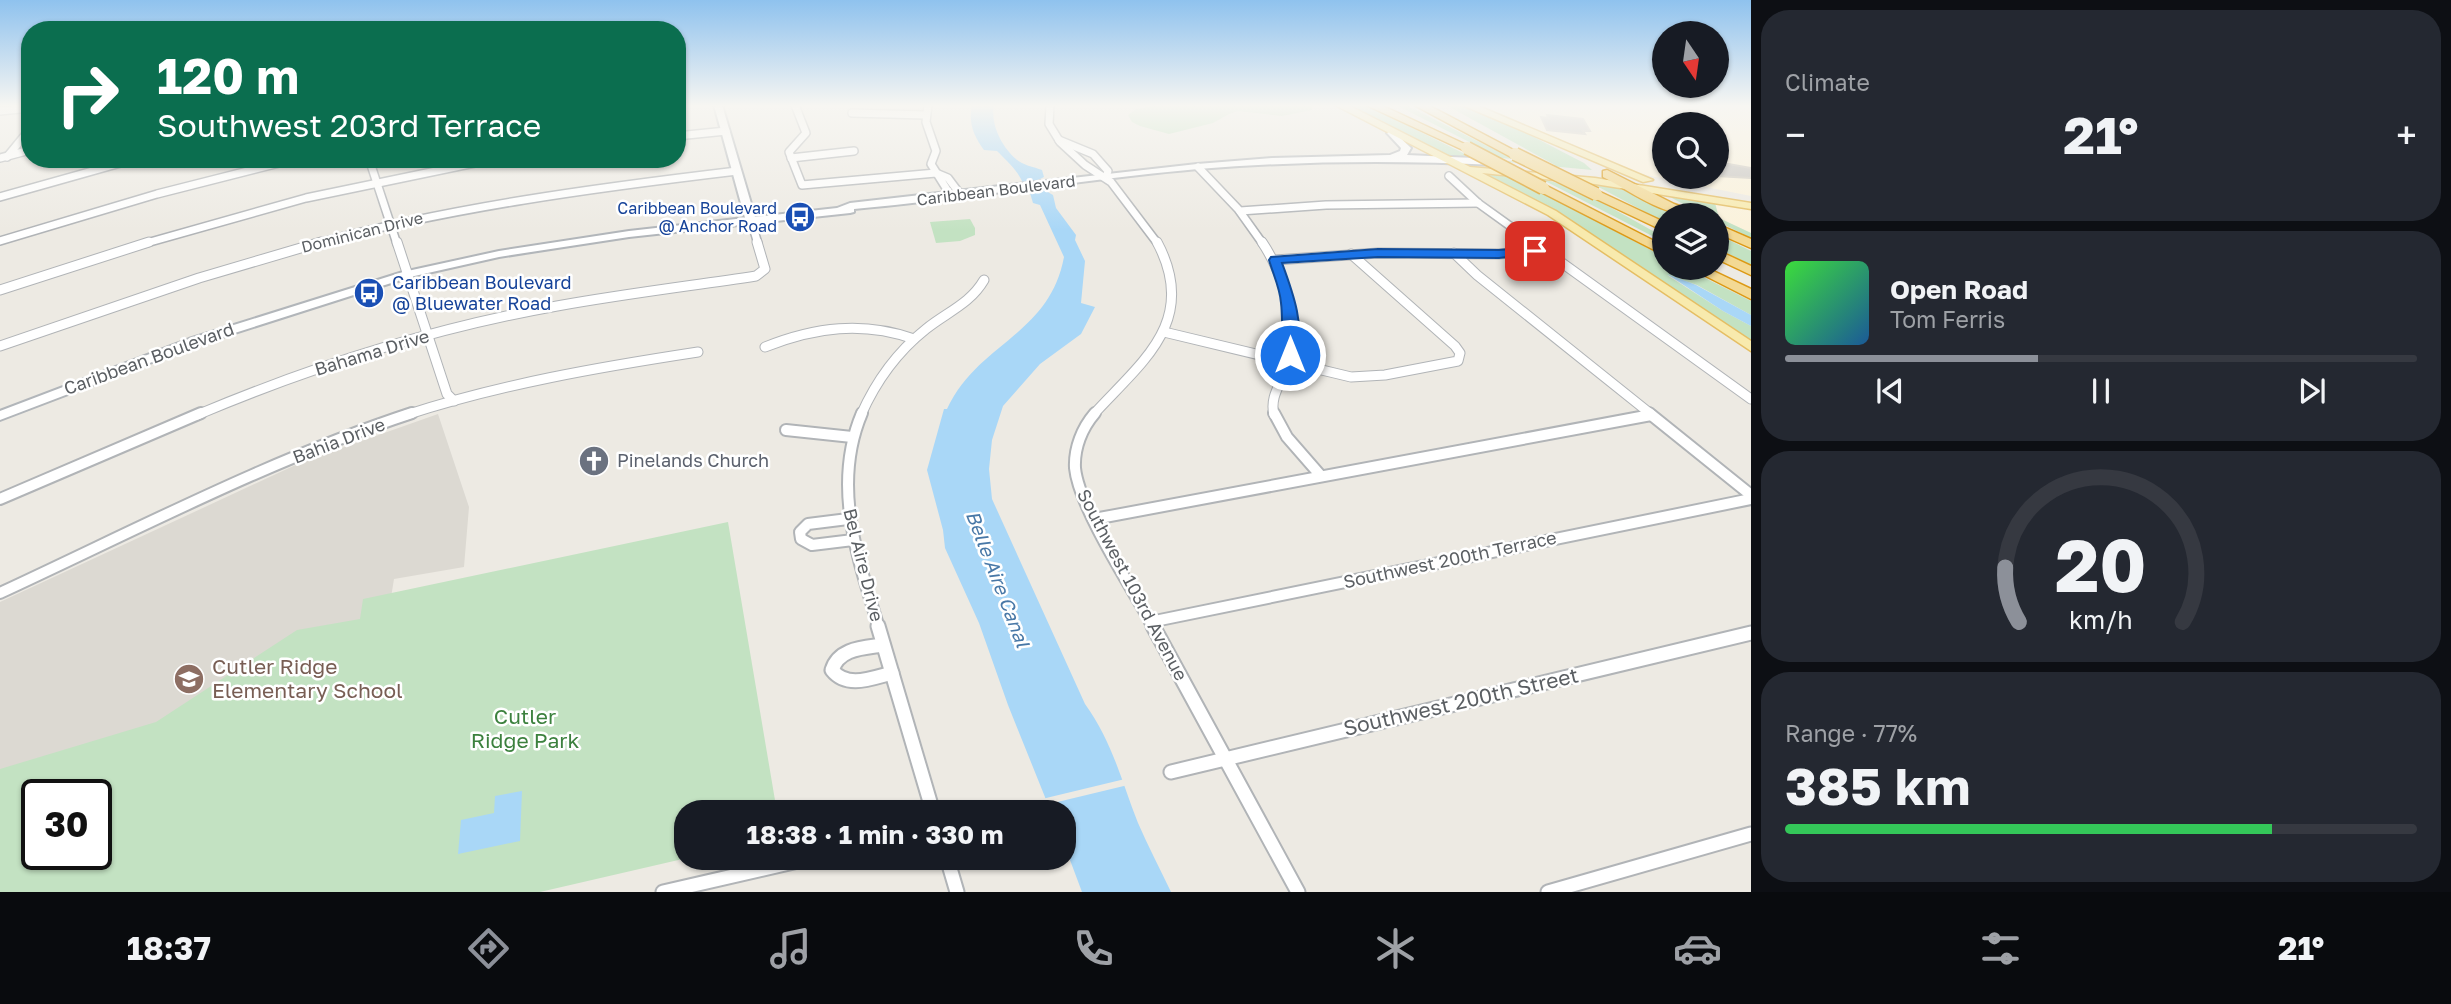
<!DOCTYPE html>
<html lang="en">
<head>
<meta charset="utf-8">
<style>
	:root { --surface:#171b24; --page:#242831; --text:#f1f3f6; --muted:#9ea1a6; --line:#363941; --accent:#8c9099 }
	body { margin:0; font-family:"Golos Text",sans-serif; background:var(--page); color:var(--text); height:100vh; display:flex; flex-direction:column; font-size:26px; white-space:nowrap }
	* { box-sizing:border-box; margin:0 }
	p { font-size:23px; color:var(--muted) }
	.icon { flex:none; width:38px; height:38px; fill:none; stroke:currentColor; stroke-width:2; stroke-linecap:round; stroke-linejoin:round }
	.map { position:relative; flex:1; overflow:hidden }
	.drawer { display:flex; flex-direction:column; gap:10px; padding:10px; background:#0d0f14; width:700px }
	.drawer>* { flex:none }
	.top-card { position:absolute; left:21px; top:21px; width:665px; height:147px; border-radius:28px; box-shadow:0 2px 5px #0004; background:#0b6e4f; color:#fff; overflow:hidden }
	.needle { width:46px; rotate:167deg }
	.tools { position:absolute; left:1652px; top:21px; display:grid; gap:14px }
	.tools a { display:grid; place-items:center; width:77px; height:77px; border-radius:50%; background:var(--surface); box-shadow:0 2px 5px #0004; font-size:35px }
	.speed { position:absolute; left:21px; top:779px; display:flex; gap:14px; font-size:35px; font-weight:700; text-align:center }
	.speed>* { display:grid; place-content:center; width:91px; height:91px; border-radius:50%; background:var(--surface); box-shadow:0 2px 5px #0004; line-height:1 }
	.speed .limit { border:4px solid #111; border-radius:10px; background:#fff; color:#111 }
	.pin { position:absolute; display:grid; place-items:center; width:60px; height:60px; color:#fff; margin:-30px; border-radius:14px; box-shadow:0 4px 10px #0006 }
	.me { position:absolute; width:77px; margin:-38px; rotate:0deg; stroke-linejoin:round; filter:drop-shadow(0 0 5px #0008) }
	.turn { display:flex; align-items:center; gap:24px; height:147px; padding:0 21px; font-size:32px }
	.turn .icon { width:91px; height:91px; stroke-width:2.5 }
	.turn b { display:block; font-size:49px; line-height:60px }
	.big { font-size:52px; font-weight:700; line-height:1.1 }
	.drawer .tile { flex:1; display:flex; flex-direction:column; justify-content:center; gap:10px; min-width:0; padding:0 24px; border-radius:28px; background:var(--page) }
	.drawer .dial { align-items:center; gap:0 }
	.dial svg { height:182px; overflow:visible; fill:none; stroke:var(--line); stroke-width:7; stroke-linecap:round; text-anchor:middle }
	.dial text { fill:var(--text); stroke:none }
	.song { display:flex; align-items:center; gap:21px }
	.cover { width:84px; height:84px; border-radius:10px; background:linear-gradient(135deg,hsl(120 70% 55%),hsl(210 70% 35%)) }
	.played { height:7px; border-radius:4px; background:linear-gradient(90deg,var(--accent) 40%,var(--line) 40%) }
	.keys { display:flex; justify-content:space-around; direction:ltr }
	.heat { display:flex; justify-content:space-between; align-items:center; font-size:38px; direction:ltr }
	.charge { height:10px; border-radius:5px; background:linear-gradient(90deg,#34c759 77%,var(--line) 0) }
	.trip { position:absolute; left:674px; top:800px; width:402px; height:70px; border-radius:28px; background:var(--surface); box-shadow:0 2px 5px #0004; font-weight:700; line-height:70px; text-align:center }
	.tabs { display:flex; height:112px; justify-content:space-around; align-items:center; background:#090b0e; color:var(--muted) }
	.tabs .icon { width:49px; height:49px }
	.tabs .on { color:var(--accent) }
	.tabs b { font-size:32px; color:var(--text) }
	main { display:flex; flex:1; min-height:0 }
	.map>svg:first-child { display:block }
	.commercial { fill:#fbf2db; fill-rule:evenodd }
	.education { fill:#dcd9d2 }
	.green { fill:#c3e2c2; fill-rule:evenodd }
	.water { fill:#a9d7f7 }
	.pier { fill:#edeae3 }
	.building { fill:#c8c5c0; stroke:#d1ccc2; stroke-width:2 }
	.lines { fill:none; stroke-linecap:round; stroke-linejoin:round }
	.street-far3-casing { stroke:#b1b4b7; stroke-width:10 }
	.street-far2-casing { stroke:#b1b4b7; stroke-width:11 }
	.street-far1-casing { stroke:#b1b4b7; stroke-width:14 }
	.street-casing { stroke:#b1b4b7; stroke-width:17 }
	.secondary-casing { stroke:#b2b6ba; stroke-width:4 }
	.primary-casing { stroke:#e5be64; stroke-width:3 }
	.highway-casing { stroke:#dc9914; stroke-width:3 }
	.street-far3 { stroke:#fff; stroke-width:7 }
	.street-far2 { stroke:#fff; stroke-width:9 }
	.street-far1 { stroke:#fff; stroke-width:10 }
	.street { stroke:#fff; stroke-width:13 }
	.secondary { fill:#fff; fill-rule:evenodd }
	.primary { fill:#f8eaad; fill-rule:evenodd }
	.highway { fill:#f3d994; fill-rule:evenodd }
	.highway-bridge-casing { stroke:#dc9914; stroke-width:15; stroke-linecap:butt }
	.highway-bridge { stroke:#f3d994; stroke-width:12 }
	.route { fill:#1a73e8; stroke:#114b97; stroke-width:2 }
	.labels { text-anchor:middle; stroke-width:5; stroke-linejoin:round; paint-order:stroke }
	.far-street-label { font-size:16px; fill:#5b5f63; stroke:#fff }
	.far-transit-label { font-size:16px; fill:#164399; stroke:#fff; text-anchor:end }
	.transit-label { font-size:18px; fill:#164399; stroke:#fff; text-anchor:start }
	.street-label { font-size:18px; fill:#5b5f63; stroke:#fff }
	.worship-label { font-size:18px; fill:#5b616d; stroke:#fff; text-anchor:start }
	.water-label { font-size:19px; font-style:italic; fill:#4878a7; stroke:#fff }
	.near-education-label { font-size:21px; fill:#785e54; stroke:#fff; text-anchor:start }
	.near-street-label { font-size:21px; fill:#5b5f63; stroke:#fff }
	.near-park-label { font-size:21px; fill:#3c813e; stroke:#fff }
</style>
</head>
<body>
<main>
<div class="map">
<svg width="1751" height="892" viewBox="0 0 1751 892">
	<rect width="100%" height="100%" fill="#edeae3"/>
	<g class="commercial">
		<path d="M1474,105H1751V196L1636,173ZM1664,124H1717V177H1664Z"/>
		<polygon points="1715,203 1751,209 1751,233 1719,218"/>
	</g>
	<polygon class="education" points="438,414 469,507 464,567 394,579 344,892 156,757 37,794 0,809 0,602 302,462"/>
	<g class="green">
		<polygon points="1159,105 1311,105 1312,110 1282,116 1238,111 1229,114 1213,123 1169,134 1140,126 1132,122 1128,115 1136,109"/>
		<polygon points="1343,105 1366,105 1473,158 1555,165 1446,105 1462,105 1520,130 1584,163 1592,170 1446,156"/>
		<polygon points="1396,105 1406,105 1513,159 1501,158"/>
		<polygon points="1482,172 1623,187 1624,190 1680,215 1664,215 1664,222 1593,184 1510,176 1664,257 1664,268 1685,268 1751,301 1751,315 1697,285 1667,275 1723,311 1751,326 1751,343 1564,217 1485,176 1480,173"/>
		<path d="M1543,180C1572,182 1635,222 1664,237V242Z"/>
		<polygon points="1670,197 1715,203 1719,218 1751,233 1751,238 1717,221 1717,215 1704,215"/>
		<polygon points="970,219 975,228 975,235 960,241 936,243 930,222"/>
		<polygon points="1717,234 1751,251 1751,265 1717,248"/>
		<path d="M728,522L777,812H686L687,858L540,892H0V769L156,722L297,630L360,619L363,599ZM37,794H96V854H37Z"/>
	</g>
	<g class="water">
		<path d="M972,105H994C990,124 1002,147 1016,159C1022,165 1034,167 1042,170L1044,177L1032,183L1053,195L1056,208L1076,235L1075,240L1085,261L1081,303L1095,307L1081,334L1040,364L1003,406L992,440L989,469L992,499L1085,704C1113,743 1121,780 1138,823C1148,846 1160,869 1171,892H1082L1064,844V812H1051L1008,705L979,623L945,548L943,530L927,470L944,409H947C978,342 1049,336 1064,257L1040,205L1033,203L1030,193L1024,191C1025,177 1007,161 997,151L984,150C974,136 968,123 972,105Z"/>
		<polygon points="1667,274 1696,285 1751,315 1751,326 1723,311"/>
		<polygon points="522,791 520,841 458,854 461,820 494,813 495,796"/>
	</g>
	<polygon class="pier" points="1125,779 1128,785 1045,805 1042,799"/>
	<g class="building">
		<polygon points="1547,115 1583,119 1590,131 1583,131 1585,134 1547,130 1541,117 1548,118"/>
		<polygon points="1717,162 1751,168 1751,178 1717,176"/>
	</g>
	<g class="lines">
		<g class="street-far3-casing">
			<g id="street-far3">
				<polyline points="795,105 806,133 789,152 802,185 936,173 948,178 960,194"/>
				<polyline points="928,105 926,122 936,151 931,164 951,196"/>
				<polyline points="1050,105 1049,124 1060,142 1085,165 1111,182 1158,244"/>
				<polyline points="0,111 30,108"/>
				<polyline points="852,113 926,115"/>
				<polyline points="677,136 726,131"/>
				<polyline points="1059,140 1093,154 1108,171 1106,177"/>
				<polyline points="7,157 30,129"/>
				<polyline points="0,158 30,150"/>
				<polyline points="791,158 854,151"/>
				<polyline points="369,159 397,244"/>
				<polyline points="1198,167 1238,209 1263,244"/>
				<polyline points="1449,176 1478,203 1535,244"/>
				<polyline points="0,197 135,159"/>
				<polyline points="1240,211 1326,205 1478,203"/>
				<polyline points="751,220 758,244"/>
				<polyline points="0,241 157,194 295,159"/>
				<polyline points="143,244 306,198 494,159"/>
				<path d="M314,244C453,207 594,188 737,171"/>
			</g>
		</g>
		<g class="street-far2-casing">
			<g id="street-far2">
				<polyline points="397,242 447,394 454,401"/>
				<path d="M1262,242C1284,275 1298,324 1288,363C1283,382 1269,395 1274,415"/>
				<polyline points="1533,242 1751,399"/>
				<polyline points="1454,253 1477,275 1652,415"/>
				<polyline points="1275,260 1378,253 1499,254 1542,250"/>
				<polyline points="0,290 149,242"/>
				<polyline points="1164,332 1351,377 1385,375 1458,361 1460,353 1455,346 1351,254"/>
				<polyline points="0,346 199,278 321,242"/>
				<path d="M765,347C815,327 863,321 914,339"/>
				<path d="M197,415C311,367 434,328 557,306C623,294 690,286 756,276L765,269L757,242"/>
				<path d="M406,415C501,384 600,367 698,352"/>
				<path d="M861,415C876,381 897,352 926,329C947,312 970,304 984,280"/>
				<path d="M1093,415C1140,363 1200,322 1157,242"/>
			</g>
		</g>
		<g class="street-far1-casing">
			<g id="street-far1">
				<path d="M862,413C831,486 858,558 879,628"/>
				<path d="M1095,413C1082,428 1074,448 1075,468C1079,508 1133,590 1154,628"/>
				<polyline points="1274,413 1287,437 1321,476"/>
				<polyline points="1649,413 1751,495"/>
				<polyline points="786,430 852,437"/>
				<polyline points="0,499 201,413"/>
				<polyline points="848,519 808,524 800,532 801,539 812,545 853,540"/>
				<polyline points="1094,519 1651,415"/>
				<path d="M0,593C136,530 269,460 412,413"/>
				<polyline points="1150,622 1751,499"/>
			</g>
		</g>
		<g class="street-casing">
			<g id="street">
				<polyline points="878,626 933,812"/>
				<polyline points="1153,626 1298,892"/>
				<path d="M883,645C863,648 839,648 832,670C847,689 872,678 892,673"/>
				<polyline points="1171,772 1751,633"/>
				<polyline points="947,858 957,892"/>
				<polyline points="663,892 811,858"/>
				<polyline points="1548,892 1751,834"/>
			</g>
		</g>
		<g class="secondary-casing">
			<path id="secondary" d="M714,105H722L755,217L837,208L850,203L1197,164L1272,158L1390,155L1400,151L1401,148L1387,133L1392,130L1411,148L1407,155L1496,159L1501,162L1496,165C1396,160 1298,161 1198,169C1083,179 969,199 854,209V212L850,213L629,237L499,257L410,277L197,345L0,420V411L189,339L403,272L499,251L629,231L745,218Z"/>
		</g>
		<g class="primary-casing">
			<g id="primary">
				<polygon points="1335,105 1348,105 1470,167 1595,178 1751,203 1751,209 1595,184 1482,173 1556,211 1751,341 1751,351 1548,215"/>
				<polygon points="1462,105 1476,105 1653,180 1643,182"/>
			</g>
		</g>
		<g class="highway-casing">
			<g id="highway">
				<polygon points="1366,105 1381,105 1473,148 1463,150"/>
				<polygon points="1414,105 1428,105 1521,154 1511,157"/>
				<path d="M1607,170L1674,204L1696,212L1698,215C1663,217 1632,192 1603,177V171Z"/>
				<polygon points="1543,184 1664,246 1664,255 1539,191 1537,188"/>
				<polygon points="1596,190 1664,222 1664,231 1592,197 1590,194"/>
				<polygon points="1717,224 1751,239 1751,248 1717,233"/>
				<polygon points="1717,250 1751,266 1751,275 1717,259"/>
				<polygon points="1690,268 1707,268 1751,289 1751,299"/>
			</g>
		</g>
		<use href="#street-far3" class="street-far3"/>
		<use href="#street-far2" class="street-far2"/>
		<use href="#street-far1" class="street-far1"/>
		<use href="#street" class="street"/>
		<use href="#secondary" class="secondary"/>
		<use href="#primary" class="primary"/>
		<use href="#highway" class="highway"/>
		<g class="highway-bridge-casing">
			<g id="highway-bridge">
				<polyline points="1467,148 1543,188"/>
				<polyline points="1515,154 1596,194"/>
			</g>
		</g>
		<use href="#highway-bridge" class="highway-bridge"/>
	</g>
	<linearGradient id="sky" x2="0" y2="1"><stop stop-color="#8fc2ee"/><stop offset="0.46" stop-color="#f7f6f2"/><stop offset="1" stop-color="#f7f6f2" stop-opacity="0"/></linearGradient>
	<rect width="1751" height="230" fill="url(#sky)"/>
	<path class="route" d="M1535,247L1542,251L1540,253L1499,258L1378,257L1282,263C1292,290 1307,330 1295,358H1285C1281,348 1283,316 1281,303C1280,288 1273,274 1269,260L1271,257L1378,249L1499,250Z"/>
	<defs>
		<g id="bus-disc" transform="scale(1.575)"><circle r="9.5" fill="#1a4fb4" stroke="#fff"/><path d="M-5-6H5V4H4V6H2V4H-2V6H-4V4H-5ZM-3.5-4V0h7V-4ZM-3.5 1.2v1.5H-2V1.2ZM2 1.2v1.5H3.5V1.2Z" fill="#fff"/></g>
		<g id="church-disc" transform="scale(1.575)"><circle r="9.5" fill="#6b7280" stroke="#fff"/><path d="M-1.2-6h2.4v3.5h3.3v2.4h-3.3V6h-2.4V-.1h-3.3v-2.4h3.3Z" fill="#fff"/></g>
		<g id="school-disc" transform="scale(1.575)"><circle r="9.5" fill="#8d6e63" stroke="#fff"/><path d="M0-5L7-2L0 1L-7-2ZM-4 1L0 2.5L4 1V4Q0 6-4 4Z" fill="#fff"/></g>
	</defs>
	<g fill-rule="evenodd">
		<use href="#bus-disc" x="800" y="217"/>
		<use href="#bus-disc" x="369" y="293"/>
		<use href="#church-disc" x="594" y="461"/>
		<use href="#school-disc" x="189" y="679"/>
	</g>
	<g class="labels">
		<g class="far-street-label">
			<text transform="translate(996 190) rotate(-7)" y="6">Caribbean Boulevard</text>
			<text transform="translate(362 232) rotate(-14)" y="6">Dominican Drive</text>
		</g>
		<g class="far-transit-label">
			<text x="777" y="214">Caribbean Boulevard<tspan x="777" dy="18">@ Anchor Road</tspan></text>
		</g>
		<g class="transit-label">
			<text x="392" y="289">Caribbean Boulevard<tspan x="392" dy="21">@ Bluewater Road</tspan></text>
		</g>
		<g class="street-label">
			<text transform="translate(372 353) rotate(-17)" y="6">Bahama Drive</text>
			<text transform="translate(149 359) rotate(-20)" y="6">Caribbean Boulevard</text>
			<text transform="translate(339 441) rotate(-21)" y="6">Bahia Drive</text>
			<text transform="translate(1450 560) rotate(-12)" y="6">Southwest 200th Terrace</text>
			<text transform="translate(863 565) rotate(76)" y="6">Bel Aire Drive</text>
			<text transform="translate(1132 585) rotate(62)" y="6">Southwest 103rd Avenue</text>
		</g>
		<g class="worship-label">
			<text x="617" y="467">Pinelands Church</text>
		</g>
		<g class="water-label">
			<text transform="translate(998 579) rotate(69)" y="7">Belle Aire Canal</text>
		</g>
		<g class="near-education-label">
			<text x="212" y="674">Cutler Ridge<tspan x="212" dy="24">Elementary School</tspan></text>
		</g>
		<g class="near-street-label">
			<text transform="translate(1461 702) rotate(-13)" y="7">Southwest 200th Street</text>
		</g>
		<g class="near-park-label">
			<text x="525" y="724">Cutler<tspan x="525" dy="24">Ridge Park</tspan></text>
		</g>
	</g>
</svg>
<div class="tools">
<a><svg class="needle" viewBox="-14 -14 28 28"><path d="M0-13l5 13h-10z" fill="#e53935"/><path d="M0 13l5-13h-10z" fill="#9ea1a6"/></svg></a>
<a><svg class="icon" aria-label="search" viewBox="0 0 24 24"><circle cx="10" cy="10" r="6"/><path d="M15 15l6 6"/></svg></a>
<a><svg class="icon" aria-label="layers" viewBox="0 0 24 24"><path d="M12 4l9 5-9 5-9-5zM3 14l9 5 9-5"/></svg></a>
</div>
<div class="speed"><div class="limit">30</div></div>
<div class="pin" style="left:1535px;top:251px;background:#d93025"><svg class="icon" aria-label="arrive" viewBox="0 0 24 24"><path d="M6 21V4h12l-3 4 3 4H6"/></svg></div>
<svg class="me" style="left:1290px;top:355px" viewBox="-20 -20 40 40"><circle r="17" fill="#1a73e8" stroke="#fff" stroke-width="3"/><path d="M0-11L8 9 0 5-8 9z" fill="#fff"/></svg>
<div class="trip">18:38 · 1 min · 330 m</div>
<div class="top-card">
<div class="turn"><svg class="icon" aria-label="right" viewBox="0 0 24 24"><path d="M7 20v-9h11M14 6l5 5-5 5"/></svg><div><b>120 m</b>Southwest 203rd Terrace</div></div>
</div>
</div>
<section class="drawer">
<div class="tile"><p>Climate</p>
<div class="heat"><a>−</a><b class="big">21°</b><a>+</a></div>
</div>
<div class="tile">
<div class="song"><i class="cover"></i><div><b>Open Road</b><p>Tom Ferris</p></div></div>
<div class="played"></div>
<div class="keys"><svg class="icon" aria-label="previous" viewBox="0 0 24 24"><path d="M18 5L8 12l10 7zM5 5v14"/></svg><svg class="icon" aria-label="pause" viewBox="0 0 24 24"><path d="M8 5v14M16 5v14"/></svg><svg class="icon" aria-label="next" viewBox="0 0 24 24"><path d="M6 5l10 7-10 7zM19 5v14"/></svg></div>
</div>
<div class="tile dial"><svg viewBox="0 0 100 80">
<path d="M14 69A42 42 0 1 1 86 69"/>
<path d="M14 69A42 42 0 0 1 8 45" stroke="#8c9099"/>
<text x="50" y="56" font-size="32" font-weight="700">20</text>
<text x="50" y="72" font-size="11">km/h</text>
</svg></div>
<div class="tile"><p>Range · 77%</p><b class="big">385 km</b><div class="charge"></div></div>
</section>
</main>
<nav class="tabs">
<b>18:37</b>
<svg class="icon on" aria-label="directions" viewBox="0 0 24 24"><path d="M12 3l9 9-9 9-9-9zM9 14v-3h6M13 9l2 2-2 2"/></svg>
<svg class="icon" aria-label="music" viewBox="0 0 24 24"><path d="M9 18V5l10-2v13"/><circle cx="6" cy="18" r="3"/><circle cx="16" cy="16" r="3"/></svg>
<svg class="icon" aria-label="phone" viewBox="0 0 24 24"><path d="M5 4h4l2 5-3 2q2 4 5 5l2-3 5 2v4C11 20 4 13 5 4z"/></svg>
<svg class="icon" aria-label="climate" viewBox="0 0 24 24"><path d="M12 3v18M4 7l16 10M4 17L20 7"/></svg>
<svg class="icon" aria-label="car" viewBox="0 0 24 24"><path d="M5 17H2v-5l4-1 3-4h7l3 4 3 1v5h-3M9 17h6M6 11h13"/><circle cx="7" cy="17" r="2"/><circle cx="17" cy="17" r="2"/></svg>
<svg class="icon" aria-label="filters" viewBox="0 0 24 24"><path d="M4 7h16M4 17h16"/><circle cx="9" cy="7" r="2"/><circle cx="15" cy="17" r="2"/></svg>
<b>21°</b>
</nav>
</body>
</html>
